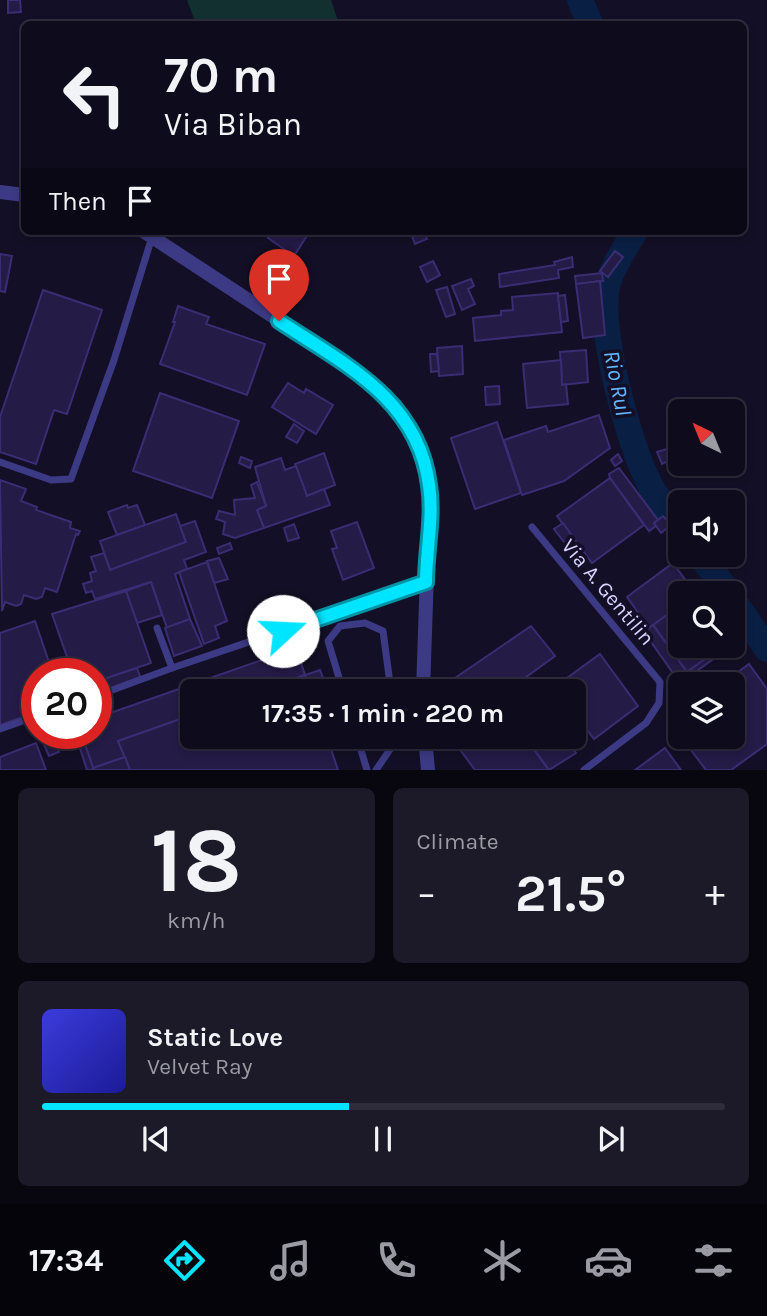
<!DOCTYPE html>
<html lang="en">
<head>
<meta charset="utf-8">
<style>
	:root { --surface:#0e0b1c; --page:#1c1929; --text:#f1f3f6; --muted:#9b9ba3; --line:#2e2b3b; --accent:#00e5ff }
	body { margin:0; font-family:Karla,sans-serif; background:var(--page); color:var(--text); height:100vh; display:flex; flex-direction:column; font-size:26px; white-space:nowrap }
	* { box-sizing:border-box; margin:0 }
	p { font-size:23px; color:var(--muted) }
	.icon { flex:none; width:38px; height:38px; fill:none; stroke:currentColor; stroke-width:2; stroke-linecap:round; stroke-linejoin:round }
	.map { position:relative; height:770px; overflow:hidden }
	.side { display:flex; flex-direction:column; gap:18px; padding:18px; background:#08060f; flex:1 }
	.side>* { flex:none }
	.hud { position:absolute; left:21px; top:21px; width:726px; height:214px; border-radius:10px; box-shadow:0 4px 10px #0003,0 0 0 2px var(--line); background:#0e0b1c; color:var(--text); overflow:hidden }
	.needle { width:46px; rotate:317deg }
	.buttons { position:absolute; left:668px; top:399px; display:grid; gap:14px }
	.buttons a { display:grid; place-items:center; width:77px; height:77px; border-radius:10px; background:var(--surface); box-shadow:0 4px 10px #0003,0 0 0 2px var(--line); font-size:35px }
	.speed { position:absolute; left:21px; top:658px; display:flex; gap:14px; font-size:35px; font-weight:700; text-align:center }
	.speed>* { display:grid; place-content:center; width:91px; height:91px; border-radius:50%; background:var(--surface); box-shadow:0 4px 10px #0003,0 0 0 2px var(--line); line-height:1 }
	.speed .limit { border:10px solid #d22; background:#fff; color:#111 }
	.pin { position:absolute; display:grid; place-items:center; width:60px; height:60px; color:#fff; margin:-72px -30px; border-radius:50% 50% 50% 0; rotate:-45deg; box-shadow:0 0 7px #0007 }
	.pin .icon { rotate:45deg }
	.me { position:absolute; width:77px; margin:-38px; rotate:70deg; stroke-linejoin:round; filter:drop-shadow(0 0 5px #0008) }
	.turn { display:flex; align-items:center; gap:24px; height:147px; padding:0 28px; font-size:32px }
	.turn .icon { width:91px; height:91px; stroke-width:2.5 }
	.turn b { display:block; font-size:49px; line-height:60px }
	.then { display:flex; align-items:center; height:66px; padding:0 28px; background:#0003; gap:14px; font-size:26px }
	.big { font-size:52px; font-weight:700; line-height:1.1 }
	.side .widget { flex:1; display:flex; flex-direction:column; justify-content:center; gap:10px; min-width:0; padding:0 24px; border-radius:10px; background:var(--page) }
	.side .dial { align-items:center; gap:0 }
	.dial b { font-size:91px; line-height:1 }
	.song { display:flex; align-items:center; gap:21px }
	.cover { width:84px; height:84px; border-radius:10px; background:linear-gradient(135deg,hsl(240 70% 55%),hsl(240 70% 35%)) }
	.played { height:7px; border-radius:4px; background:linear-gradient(90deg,var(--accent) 45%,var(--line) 45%) }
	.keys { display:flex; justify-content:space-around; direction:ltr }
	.heat { display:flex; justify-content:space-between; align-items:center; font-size:38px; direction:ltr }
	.side .tiles { flex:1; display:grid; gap:18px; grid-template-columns:1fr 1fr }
	.widget:last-child { grid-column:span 2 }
	.trip { position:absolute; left:180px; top:679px; width:406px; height:70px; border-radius:10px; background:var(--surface); box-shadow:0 4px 10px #0003,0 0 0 2px var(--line); font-weight:700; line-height:70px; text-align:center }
	.menu { display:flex; height:112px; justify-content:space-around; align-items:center; background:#06040b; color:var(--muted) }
	.menu .icon { width:49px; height:49px }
	.menu .selected { color:var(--accent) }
	.menu b { font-size:32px; color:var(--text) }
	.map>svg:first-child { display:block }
	.green { fill:#12302f }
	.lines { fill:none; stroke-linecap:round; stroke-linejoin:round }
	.river { stroke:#0a1f44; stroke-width:26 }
	.building { fill:#241b47; stroke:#3b2d73; stroke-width:2 }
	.service { stroke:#3d3a85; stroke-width:7 }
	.minor { stroke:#3d3a85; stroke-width:14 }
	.route-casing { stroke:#0095a6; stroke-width:18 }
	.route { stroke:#00e5ff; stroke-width:12 }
	.labels { text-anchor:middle; stroke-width:7; stroke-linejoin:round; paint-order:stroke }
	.street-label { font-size:21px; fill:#d9d4ff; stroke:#130f26 }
	.water-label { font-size:23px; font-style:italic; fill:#62b6ff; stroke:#130f26 }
</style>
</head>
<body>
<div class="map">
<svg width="767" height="770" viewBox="0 0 767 770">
	<rect width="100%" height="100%" fill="#130f26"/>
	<polygon class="green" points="187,0 331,0 339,24 196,24"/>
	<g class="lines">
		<g class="river">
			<polyline points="580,0 590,24"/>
			<path d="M635,231C626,247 613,265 608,283C596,324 629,446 650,485C658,500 671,514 681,528"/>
			<polyline points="700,555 729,593"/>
			<polyline points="733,600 767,649"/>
		</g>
	</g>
	<g class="building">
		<polygon points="8,0 20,0 21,12 8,13"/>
		<polygon points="272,231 310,231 294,256 268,238"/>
		<polygon points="410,231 424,231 427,239 415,244"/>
		<polygon points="615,251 623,257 608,277 600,271"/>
		<polygon points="0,254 12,256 5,292 0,291"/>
		<polygon points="572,257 573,267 558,270 559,278 500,287 499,274 555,265 554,262"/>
		<polygon points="433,261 440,275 427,282 420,267"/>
		<polygon points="602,273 603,281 576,284 575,276"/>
		<polygon points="471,279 474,286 468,289 475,304 462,310 452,286"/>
		<polygon points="600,281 605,335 583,338 576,284"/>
		<polygon points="447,287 455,314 446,317 436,290"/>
		<polygon points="43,290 102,310 67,414 54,410 36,464 0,452 0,417"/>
		<polygon points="558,293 562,332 475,341 473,318 501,315 501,311 513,310 512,297"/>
		<polygon points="565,295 568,321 561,322 558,296"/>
		<polygon points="178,306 209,317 206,324 265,344 247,395 160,364 175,322 173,322"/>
		<polygon points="462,346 463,374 439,376 437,348"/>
		<polygon points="586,350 588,382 562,385 560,352"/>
		<polygon points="430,354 437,354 439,371 431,372"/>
		<polygon points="561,360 562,385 566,384 568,404 527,408 523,364"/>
		<polygon points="288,383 304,393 306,389 333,405 316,434 272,407"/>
		<polygon points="499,386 500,404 486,405 485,387"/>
		<polygon points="160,393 239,421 212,498 133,471"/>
		<polygon points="599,415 610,448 564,481 522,495 504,440 546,426 548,432"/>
		<polygon points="497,422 521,493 475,509 451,438"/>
		<polygon points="294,424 304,431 297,443 286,437"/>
		<polygon points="667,449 672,459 662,464 657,452"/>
		<polygon points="324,453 335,485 307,496 295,464"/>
		<polygon points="618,454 622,461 615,466 611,460"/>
		<polygon points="241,457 252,461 250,468 239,463"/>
		<polygon points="281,458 285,470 296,466 307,496 324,489 330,505 264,528 257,510 266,506 255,467"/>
		<polygon points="619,468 658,520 654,523 656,526 649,531 610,478 609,474"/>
		<polygon points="610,478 644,525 592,563 557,516"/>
		<polygon points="0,480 26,489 21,501 37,507 36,510 71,522 70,528 80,531 78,535 76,534 57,592 45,588 42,597 36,599 24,595 21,604 16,606 5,602 2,611"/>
		<polygon points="257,482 266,506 257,510 264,528 235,538 223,534 225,522 216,519 219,511 235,515 234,500 255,498 251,485"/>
		<polygon points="127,505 128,508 137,505 145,525 117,535 108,512"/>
		<polygon points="176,514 186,542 110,570 100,541"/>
		<polygon points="663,516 671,525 661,533 654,523"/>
		<polygon points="195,521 206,552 184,560 187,569 175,574 190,619 167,628 151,582 95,599 92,591 86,593 83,584 92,581 90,573 96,571 91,557 104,553 110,570 186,542 180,526"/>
		<polygon points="357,522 374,568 343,580 332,549 337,548 331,531"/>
		<polygon points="563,523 573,537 564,542 554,529"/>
		<polygon points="294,524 299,538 288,541 284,528"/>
		<polygon points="230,543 232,549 219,554 217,548"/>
		<polygon points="219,558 228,579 214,583 207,561"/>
		<polygon points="207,562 227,621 215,626 219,638 204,644 179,572"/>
		<polygon points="673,563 695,593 681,593 681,605 649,628 627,597"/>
		<polygon points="151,582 162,615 137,623 126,591"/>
		<polygon points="126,591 151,663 96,682 96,674 73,674 52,614"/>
		<polygon points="681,605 681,646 724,646 687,672 653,625"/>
		<polygon points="190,619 202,646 174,656 165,628"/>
		<polygon points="35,621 53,674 37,674 37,712 0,725 0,633"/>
		<polygon points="653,625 687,672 709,656 712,660 680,683 644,632"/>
		<polygon points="531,626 555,656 507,691 455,691 455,678"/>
		<polygon points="296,648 305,675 260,691 192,691 192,715 118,741 125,757 93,768 81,733 96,733 96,718"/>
		<polygon points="600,654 638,706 594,739 574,712 574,691 559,691 556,686"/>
		<polygon points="749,664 767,689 767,744 731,770 706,770 681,737 733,737 733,684 722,684"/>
		<polygon points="137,668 141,679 107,690 104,679"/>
		<polygon points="320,670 328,691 311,691 305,675"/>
		<polygon points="305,675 311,691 260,691"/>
		<polygon points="192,715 192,737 327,737 338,770 130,770 118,741"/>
		<polygon points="75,733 81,733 94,770 87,770"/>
		<polygon points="53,736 59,752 49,756 42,740"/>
		<polygon points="481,737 525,737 549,770 475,770 461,751"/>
		<polygon points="525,737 564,737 576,753 549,770"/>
		<polygon points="36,743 46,770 0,770 0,757"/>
		<polygon points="665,748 681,770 635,770"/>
		<polygon points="125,757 130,770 94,770 93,768"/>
	</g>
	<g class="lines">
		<g class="service">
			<polyline points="0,462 51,480 71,479 114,360 152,237"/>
			<polyline points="532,527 660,682 659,703 646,723 584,770"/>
			<polyline points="157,628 172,668 426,582"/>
			<polyline points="343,691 328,641 340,626 365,623 383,631 391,691"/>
			<polyline points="96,696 172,668"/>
			<polyline points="0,729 37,716"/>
			<polyline points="357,737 367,770"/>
			<polyline points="376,770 391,748 391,737"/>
		</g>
		<g class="minor">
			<polyline points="0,192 24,195"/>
			<polyline points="143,231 344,363 396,406 407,423 418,443 430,485 423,691"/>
			<polyline points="425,737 428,770"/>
		</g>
	</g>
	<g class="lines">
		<g class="route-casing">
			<path id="route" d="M279,321C344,364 418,399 429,485C434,517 426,550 426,582L283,631"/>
		</g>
		<use href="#route" class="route"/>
	</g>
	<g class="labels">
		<g class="street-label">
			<text transform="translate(608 592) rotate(50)" y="7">Via A. Gentilin</text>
		</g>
		<g class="water-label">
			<text transform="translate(618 383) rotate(79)" y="8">Rio Rul</text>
		</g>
	</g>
</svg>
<div class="buttons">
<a><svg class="needle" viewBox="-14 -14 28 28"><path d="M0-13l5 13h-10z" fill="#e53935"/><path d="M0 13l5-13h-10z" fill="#9b9ba3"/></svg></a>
<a><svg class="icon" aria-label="sound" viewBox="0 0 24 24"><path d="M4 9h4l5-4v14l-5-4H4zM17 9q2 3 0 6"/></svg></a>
<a><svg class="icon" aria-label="search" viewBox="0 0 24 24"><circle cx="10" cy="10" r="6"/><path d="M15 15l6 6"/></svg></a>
<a><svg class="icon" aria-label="layers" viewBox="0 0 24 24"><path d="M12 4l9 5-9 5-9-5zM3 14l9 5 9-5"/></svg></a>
</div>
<div class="speed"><div class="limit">20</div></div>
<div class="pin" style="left:279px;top:321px;background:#d93025"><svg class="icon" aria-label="arrive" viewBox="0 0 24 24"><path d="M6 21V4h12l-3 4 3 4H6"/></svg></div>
<svg class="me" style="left:283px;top:631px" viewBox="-20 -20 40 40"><circle r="19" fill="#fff"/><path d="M0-13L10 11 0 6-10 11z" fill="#00e5ff"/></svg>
<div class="trip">17:35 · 1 min · 220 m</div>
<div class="hud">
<div class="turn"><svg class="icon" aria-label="left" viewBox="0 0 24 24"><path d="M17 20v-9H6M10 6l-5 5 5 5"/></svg><div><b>70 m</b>Via Biban</div></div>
<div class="then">Then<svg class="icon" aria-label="arrive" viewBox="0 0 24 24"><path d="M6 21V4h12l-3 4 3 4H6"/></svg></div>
</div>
</div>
<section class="side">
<div class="tiles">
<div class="widget dial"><b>18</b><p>km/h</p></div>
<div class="widget"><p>Climate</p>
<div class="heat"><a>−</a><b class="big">21.5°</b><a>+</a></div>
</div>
<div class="widget">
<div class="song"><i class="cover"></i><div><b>Static Love</b><p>Velvet Ray</p></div></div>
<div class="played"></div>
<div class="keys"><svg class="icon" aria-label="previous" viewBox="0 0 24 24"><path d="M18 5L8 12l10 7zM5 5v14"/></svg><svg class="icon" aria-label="pause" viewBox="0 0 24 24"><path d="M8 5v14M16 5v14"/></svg><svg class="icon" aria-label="next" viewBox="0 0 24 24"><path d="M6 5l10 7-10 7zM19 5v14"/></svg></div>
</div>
</div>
</section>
<nav class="menu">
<b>17:34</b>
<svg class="icon selected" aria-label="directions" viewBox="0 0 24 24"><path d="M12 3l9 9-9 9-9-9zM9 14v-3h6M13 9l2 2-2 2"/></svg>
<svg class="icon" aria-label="music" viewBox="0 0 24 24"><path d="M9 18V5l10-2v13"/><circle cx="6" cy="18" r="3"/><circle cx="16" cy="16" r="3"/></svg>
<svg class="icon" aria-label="phone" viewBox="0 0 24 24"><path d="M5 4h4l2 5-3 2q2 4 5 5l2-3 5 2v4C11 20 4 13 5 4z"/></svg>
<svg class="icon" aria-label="climate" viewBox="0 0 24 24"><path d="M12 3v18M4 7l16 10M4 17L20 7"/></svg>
<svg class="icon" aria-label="car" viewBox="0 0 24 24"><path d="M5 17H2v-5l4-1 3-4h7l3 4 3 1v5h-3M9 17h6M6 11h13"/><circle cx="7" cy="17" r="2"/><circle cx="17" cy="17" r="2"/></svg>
<svg class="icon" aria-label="filters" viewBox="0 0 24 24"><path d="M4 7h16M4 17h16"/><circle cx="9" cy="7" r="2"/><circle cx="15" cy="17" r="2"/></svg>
</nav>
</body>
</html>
